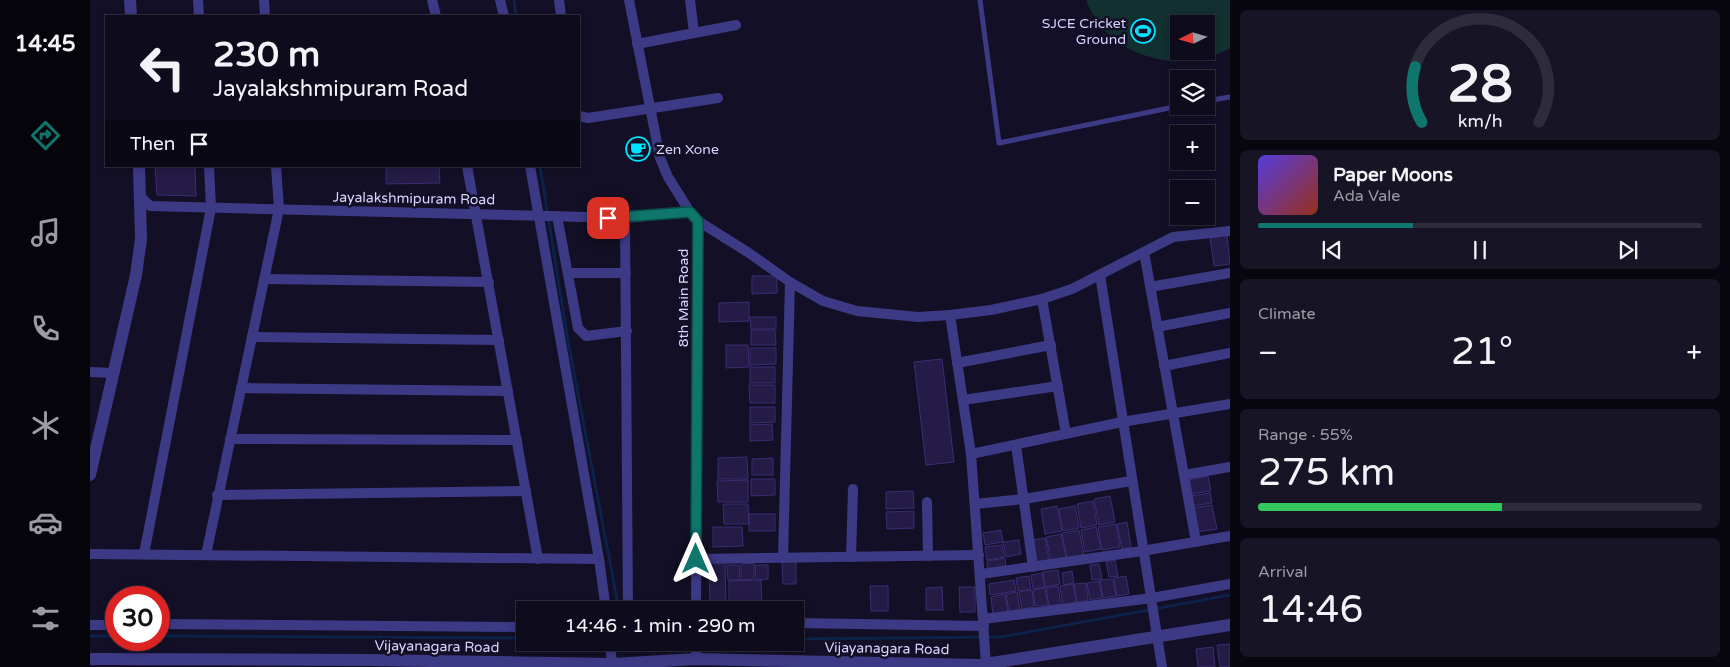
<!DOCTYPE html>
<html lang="en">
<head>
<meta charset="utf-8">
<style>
	:root { --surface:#0e0b1c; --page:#171425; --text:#f1f3f6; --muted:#9b9ba3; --line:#2e2b3b; --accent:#0f766e }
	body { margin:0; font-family:"Varela Round",sans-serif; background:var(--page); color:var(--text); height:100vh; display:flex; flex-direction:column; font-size:19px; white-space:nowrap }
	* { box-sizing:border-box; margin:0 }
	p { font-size:16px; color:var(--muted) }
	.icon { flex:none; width:28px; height:28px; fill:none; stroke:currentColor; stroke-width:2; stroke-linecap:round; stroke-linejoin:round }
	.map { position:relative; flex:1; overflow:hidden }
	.sheet { display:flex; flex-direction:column; gap:10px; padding:10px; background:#08060f; width:500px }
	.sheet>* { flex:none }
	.hud { position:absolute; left:15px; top:15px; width:475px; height:152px; border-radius:0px; box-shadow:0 2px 8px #0003,0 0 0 1px var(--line); background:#0e0b1c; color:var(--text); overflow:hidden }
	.needle { width:32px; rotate:265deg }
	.tools { position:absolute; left:1080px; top:15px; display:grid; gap:10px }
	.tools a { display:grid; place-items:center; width:45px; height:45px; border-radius:0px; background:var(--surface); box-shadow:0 2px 8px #0003,0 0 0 1px var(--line); font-size:25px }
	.speed { position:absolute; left:15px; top:586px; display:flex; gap:10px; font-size:25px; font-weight:700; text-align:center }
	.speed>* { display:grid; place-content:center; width:65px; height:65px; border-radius:50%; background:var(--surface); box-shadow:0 2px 8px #0003,0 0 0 1px var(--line); line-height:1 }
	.speed .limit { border:8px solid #d22; background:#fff; color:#111 }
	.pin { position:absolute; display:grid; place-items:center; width:42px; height:42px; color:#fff; margin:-21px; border-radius:10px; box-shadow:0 2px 8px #0006 }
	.me { position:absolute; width:55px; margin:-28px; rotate:0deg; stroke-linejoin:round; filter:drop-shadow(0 0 4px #0008) }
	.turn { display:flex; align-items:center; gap:18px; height:105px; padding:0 25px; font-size:22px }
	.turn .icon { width:65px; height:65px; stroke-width:2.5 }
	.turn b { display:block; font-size:35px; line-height:42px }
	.then { display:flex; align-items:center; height:48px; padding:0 25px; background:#0003; gap:10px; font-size:19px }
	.big { font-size:38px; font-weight:600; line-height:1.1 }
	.sheet .card { flex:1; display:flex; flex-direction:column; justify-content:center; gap:8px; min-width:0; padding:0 18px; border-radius:8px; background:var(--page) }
	.sheet .dial { align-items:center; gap:0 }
	.dial svg { height:130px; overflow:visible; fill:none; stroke:var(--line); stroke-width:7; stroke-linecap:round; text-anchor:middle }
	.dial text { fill:var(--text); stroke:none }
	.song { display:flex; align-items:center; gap:15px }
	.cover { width:60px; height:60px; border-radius:8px; background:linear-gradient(135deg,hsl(250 70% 55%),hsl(10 70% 35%)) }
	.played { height:5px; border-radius:2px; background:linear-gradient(90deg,var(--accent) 35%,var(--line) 35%) }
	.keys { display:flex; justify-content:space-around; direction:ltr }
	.heat { display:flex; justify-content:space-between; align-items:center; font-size:28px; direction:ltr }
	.charge { height:8px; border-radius:4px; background:linear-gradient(90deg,#34c759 55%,var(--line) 0) }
	.trip { position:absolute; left:426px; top:601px; width:288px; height:50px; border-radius:0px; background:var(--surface); box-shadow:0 2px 8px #0003,0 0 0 1px var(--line); font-weight:600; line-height:50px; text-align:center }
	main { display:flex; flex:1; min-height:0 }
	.menu { display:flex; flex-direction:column; width:90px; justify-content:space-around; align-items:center; background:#06040b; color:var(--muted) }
	.menu .icon { width:35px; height:35px }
	.menu .on { color:var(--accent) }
	.menu b { font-size:22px; color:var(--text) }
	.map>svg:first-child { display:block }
	.green { fill:#12302f; fill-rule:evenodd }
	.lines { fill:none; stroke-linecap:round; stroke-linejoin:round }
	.stream { stroke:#0c2248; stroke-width:3 }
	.building { fill:#241b47; stroke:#3b2d73 }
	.service { stroke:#3d3a85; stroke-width:5 }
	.minor { stroke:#3d3a85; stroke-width:10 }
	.tertiary { stroke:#3d3a85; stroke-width:12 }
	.route-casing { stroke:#0a4d48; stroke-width:12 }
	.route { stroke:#0f766e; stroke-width:9 }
	.labels { text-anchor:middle; stroke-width:5; stroke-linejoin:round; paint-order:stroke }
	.poi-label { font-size:14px; fill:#d9d4ff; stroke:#130f26; text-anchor:end }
	.street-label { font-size:14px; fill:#d9d4ff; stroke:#130f26 }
</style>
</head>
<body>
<main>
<nav class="menu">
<b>14:45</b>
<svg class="icon on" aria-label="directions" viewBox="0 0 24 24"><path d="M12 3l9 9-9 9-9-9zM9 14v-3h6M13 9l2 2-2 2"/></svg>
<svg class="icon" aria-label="music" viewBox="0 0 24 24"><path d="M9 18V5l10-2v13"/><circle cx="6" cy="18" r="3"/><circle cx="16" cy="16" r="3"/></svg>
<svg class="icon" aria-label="phone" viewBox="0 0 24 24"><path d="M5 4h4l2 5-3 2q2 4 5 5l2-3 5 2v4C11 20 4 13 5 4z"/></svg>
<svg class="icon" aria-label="climate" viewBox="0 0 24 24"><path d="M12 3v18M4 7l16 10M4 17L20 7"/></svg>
<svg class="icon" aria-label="car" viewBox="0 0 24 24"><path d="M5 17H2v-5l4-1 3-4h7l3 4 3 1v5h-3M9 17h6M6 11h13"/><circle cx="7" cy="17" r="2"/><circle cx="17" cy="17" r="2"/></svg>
<svg class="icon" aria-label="filters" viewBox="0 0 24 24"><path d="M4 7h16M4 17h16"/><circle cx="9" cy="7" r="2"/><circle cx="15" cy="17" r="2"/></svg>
</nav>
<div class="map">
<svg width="1140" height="667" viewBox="0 0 1140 667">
	<rect width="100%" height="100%" fill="#130f26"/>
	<path class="green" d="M996,0H1140V48C1090,76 1017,58 996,0ZM1089,24H1116V51H1089Z"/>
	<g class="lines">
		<g class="stream">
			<polyline points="424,0 426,16"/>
			<polyline points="450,166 478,341 529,610"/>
			<polyline points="0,636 26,636"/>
			<polyline points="69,636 435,638"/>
			<polyline points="705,639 911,637 1140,595"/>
		</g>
	</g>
	<g class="building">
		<polygon points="65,166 105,167 106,196 67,195"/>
		<polygon points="296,166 349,166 350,183 296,184"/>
		<polygon points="1137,235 1140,264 1124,266 1120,238"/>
		<polygon points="662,276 687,276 687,293 662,294"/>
		<polygon points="659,302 659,321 629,322 629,303"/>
		<polygon points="660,317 686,317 686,329 661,329"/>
		<polygon points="661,330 685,330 686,345 661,345"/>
		<polygon points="636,345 658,345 659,367 636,368"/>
		<polygon points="660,348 686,348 686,364 660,365"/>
		<polygon points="852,359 864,462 836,465 824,362"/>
		<rect x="660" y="367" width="25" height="16"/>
		<polygon points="659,385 685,385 685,403 660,403"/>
		<polygon points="660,407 685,407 685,422 660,423"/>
		<polygon points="682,424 683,440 660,441 660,425"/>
		<polygon points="657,457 658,479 628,479 628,458"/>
		<polygon points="683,458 683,475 662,475 662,459"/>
		<polygon points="1118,476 1121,491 1101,494 1099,480"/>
		<polygon points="661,479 685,479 685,495 661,496"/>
		<polygon points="658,480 658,502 628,502 627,481"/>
		<polygon points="823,491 824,508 796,509 796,492"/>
		<polygon points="1120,493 1122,503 1103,506 1101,496"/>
		<polygon points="1020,496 1025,522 1009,525 1004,499"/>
		<polygon points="1003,501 1007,525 991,528 987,504"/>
		<polygon points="633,504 658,504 659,524 634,524"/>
		<polygon points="1122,505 1127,529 1107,532 1103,508"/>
		<polygon points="967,506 972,531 955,534 951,509"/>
		<polygon points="985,506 989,528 973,531 969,509"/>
		<polygon points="824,511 824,528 797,529 796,512"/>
		<rect x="659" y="514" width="26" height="17"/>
		<polygon points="1037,522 1041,547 1032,549 1027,524"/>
		<polygon points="1026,524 1030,547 1012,550 1008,527"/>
		<polygon points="623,527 652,527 653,546 623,547"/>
		<polygon points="1006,527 1011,549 995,552 991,530"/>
		<polygon points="911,530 913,542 895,545 893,533"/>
		<polygon points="989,530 994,555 977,558 972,533"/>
		<polygon points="971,534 976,558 961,561 956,537"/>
		<polygon points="955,538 959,560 947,562 943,540"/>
		<polygon points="929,540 931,554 916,557 913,542"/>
		<polygon points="912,545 914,557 897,560 895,547"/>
		<polygon points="915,558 916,569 898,572 897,561"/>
		<polygon points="619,560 635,560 636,609 620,609"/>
		<polygon points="1025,560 1028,576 1019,577 1016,562"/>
		<polygon points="692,562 706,562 706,584 693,584"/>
		<polygon points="664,563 664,579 651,580 651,564"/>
		<polygon points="1009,564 1012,579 1002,580 1000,565"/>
		<polygon points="637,565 649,565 650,580 638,580"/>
		<polygon points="665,565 678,565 678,579 666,580"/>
		<polygon points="968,570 970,584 955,587 953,572"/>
		<polygon points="982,571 984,583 974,585 972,573"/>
		<polygon points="952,573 955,587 943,589 941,575"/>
		<polygon points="939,576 941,589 928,591 926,578"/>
		<polygon points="1036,576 1039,594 1027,596 1024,578"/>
		<polygon points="1023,579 1026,596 1013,598 1010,580"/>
		<polygon points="671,580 672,608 639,609 639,581"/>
		<polygon points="924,580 926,591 900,595 899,584"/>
		<polygon points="1009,581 1012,598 1000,600 997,583"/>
		<polygon points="996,583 998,600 987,602 984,584"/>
		<polygon points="983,584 986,602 973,605 970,586"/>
		<polygon points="780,586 798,586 798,611 781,611"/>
		<polygon points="968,586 971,604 959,606 956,588"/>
		<polygon points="852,587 853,610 836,610 836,588"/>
		<polygon points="869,587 885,587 885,612 870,612"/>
		<polygon points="955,588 958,605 945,606 943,590"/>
		<polygon points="942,590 944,607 932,609 929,592"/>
		<polygon points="927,592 930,610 919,612 916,594"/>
		<polygon points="915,594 918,613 903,615 901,597"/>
		<polygon points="1140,644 1140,667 1130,667 1127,645"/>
		<polygon points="1123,647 1125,667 1108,667 1106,649"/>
	</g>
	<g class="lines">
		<g class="service">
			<polyline points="890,0 909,143 1089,106"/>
			<polyline points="1116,101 1140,97"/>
		</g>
		<g class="minor">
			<polyline points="108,0 109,16"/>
			<polyline points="174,0 175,16"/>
			<polyline points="342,0 346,16"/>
			<polyline points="410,0 414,16"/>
			<polyline points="469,0 471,16"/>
			<polyline points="539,0 570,158 578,177 600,212 608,221 659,253 700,282 733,301 767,311 828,317 860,315 901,310 952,299 982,289 1083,237 1140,231"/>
			<polyline points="600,0 604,33"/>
			<polyline points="547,44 646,25"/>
			<polyline points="489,116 498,118 628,98"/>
			<polyline points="377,166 448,559"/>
			<polyline points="440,166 509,559 516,610"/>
			<polyline points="51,197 60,206 535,218 600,212"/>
			<polyline points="467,216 488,328 496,336 537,331"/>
			<polyline points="535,218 538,610"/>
			<polyline points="1054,252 1106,542"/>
			<polyline points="478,273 536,273"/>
			<polyline points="1010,275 1072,667"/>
			<polyline points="174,279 399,282"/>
			<polyline points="1060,287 1140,273"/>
			<polyline points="952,299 976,434"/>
			<polyline points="860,315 881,454 896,664"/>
			<polyline points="1067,327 1140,313"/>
			<polyline points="162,337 409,340"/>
			<polyline points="867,363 961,345"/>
			<polyline points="1074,366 1140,353"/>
			<polyline points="0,372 23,373"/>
			<polyline points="151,388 418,391"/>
			<polyline points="873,400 968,386"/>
			<polyline points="140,439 427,440"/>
			<polyline points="926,445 943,567"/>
			<polyline points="881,454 1032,422 1140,404"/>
			<polyline points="1094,475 1140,467"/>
			<polyline points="127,495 436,491"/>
			<polyline points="837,502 838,556"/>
			<polyline points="885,504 934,499 1041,481"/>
			<polyline points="0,554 509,559"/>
			<polyline points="54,554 121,208 119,166"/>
			<polyline points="116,555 189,209 186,166"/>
			<polyline points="761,557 763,489"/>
			<polyline points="693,558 700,282"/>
			<polyline points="607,559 889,555"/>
			<polyline points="891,574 1052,551 1140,536"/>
			<polyline points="606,610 608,221"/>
			<polyline points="893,619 1062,598 1140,584"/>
			<polyline points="705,623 894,626"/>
			<polyline points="69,624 435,627"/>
			<polyline points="0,625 26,625"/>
			<polyline points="520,642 522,664"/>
			<polyline points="606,659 606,642"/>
		</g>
		<g class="tertiary">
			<polyline points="40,0 41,16"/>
			<polyline points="0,475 46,275 51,239 49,166"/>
			<polyline points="0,659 280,660 522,664 606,659 889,665 1140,625"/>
		</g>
	</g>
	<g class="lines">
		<g class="route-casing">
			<polyline id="route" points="518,218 600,212 608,221 606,559"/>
		</g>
		<use href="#route" class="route"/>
	</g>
	<defs>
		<g id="stadium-ring" transform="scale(1.25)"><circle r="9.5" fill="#130f26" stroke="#00e5ff" stroke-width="1.5"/><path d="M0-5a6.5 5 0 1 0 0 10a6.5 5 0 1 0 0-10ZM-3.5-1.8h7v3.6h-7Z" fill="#00e5ff"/></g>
		<g id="cafe-ring" transform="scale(1.25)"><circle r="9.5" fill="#130f26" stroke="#00e5ff" stroke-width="1.5"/><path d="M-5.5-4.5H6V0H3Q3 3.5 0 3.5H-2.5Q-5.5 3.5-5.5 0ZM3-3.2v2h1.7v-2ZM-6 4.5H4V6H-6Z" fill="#00e5ff"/></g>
	</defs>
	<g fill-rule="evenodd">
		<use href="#stadium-ring" x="1053" y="31"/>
		<use href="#cafe-ring" x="548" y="149"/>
	</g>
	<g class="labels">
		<g class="poi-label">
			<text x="1036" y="28">SJCE Cricket<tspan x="1036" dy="16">Ground</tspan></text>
			<text x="566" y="154" text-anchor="start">Zen Xone</text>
		</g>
		<g class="street-label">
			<text transform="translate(324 198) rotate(1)" y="5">Jayalakshmipuram Road</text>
			<text transform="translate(593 298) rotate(-90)" y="5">8th Main Road</text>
			<text transform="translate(347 646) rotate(1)" y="5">Vijayanagara Road</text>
			<text transform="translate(797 648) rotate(1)" y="5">Vijayanagara Road</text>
		</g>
	</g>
</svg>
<div class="tools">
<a><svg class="needle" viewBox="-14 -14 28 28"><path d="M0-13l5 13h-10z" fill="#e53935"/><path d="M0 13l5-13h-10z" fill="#9b9ba3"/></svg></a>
<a><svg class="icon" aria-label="layers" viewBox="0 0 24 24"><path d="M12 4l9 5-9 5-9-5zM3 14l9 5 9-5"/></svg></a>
<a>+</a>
<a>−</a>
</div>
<div class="speed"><div class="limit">30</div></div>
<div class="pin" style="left:518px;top:218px;background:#d93025"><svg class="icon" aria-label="arrive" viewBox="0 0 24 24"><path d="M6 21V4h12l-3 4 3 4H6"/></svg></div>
<svg class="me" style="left:606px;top:559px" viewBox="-20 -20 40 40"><path d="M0-17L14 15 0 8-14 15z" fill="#0f766e" stroke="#fff" stroke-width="4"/></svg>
<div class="trip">14:46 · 1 min · 290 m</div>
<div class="hud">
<div class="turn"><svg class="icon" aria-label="left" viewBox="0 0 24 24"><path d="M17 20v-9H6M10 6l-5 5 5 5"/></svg><div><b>230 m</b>Jayalakshmipuram Road</div></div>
<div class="then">Then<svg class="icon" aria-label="arrive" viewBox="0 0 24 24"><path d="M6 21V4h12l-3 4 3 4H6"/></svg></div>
</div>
</div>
<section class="sheet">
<div class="card dial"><svg viewBox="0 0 100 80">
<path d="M14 69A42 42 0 1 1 86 69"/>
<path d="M14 69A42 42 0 0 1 10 35" stroke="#0f766e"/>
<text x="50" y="56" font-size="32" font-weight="700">28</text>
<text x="50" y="72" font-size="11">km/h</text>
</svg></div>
<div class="card">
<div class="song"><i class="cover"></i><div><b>Paper Moons</b><p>Ada Vale</p></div></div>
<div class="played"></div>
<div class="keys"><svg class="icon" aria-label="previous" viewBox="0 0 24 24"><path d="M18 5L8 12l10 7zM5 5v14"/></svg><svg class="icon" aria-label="pause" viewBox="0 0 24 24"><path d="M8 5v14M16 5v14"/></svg><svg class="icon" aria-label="next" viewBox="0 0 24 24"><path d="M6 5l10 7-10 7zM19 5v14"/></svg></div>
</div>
<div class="card"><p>Climate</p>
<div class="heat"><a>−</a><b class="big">21°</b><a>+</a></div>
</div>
<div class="card"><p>Range · 55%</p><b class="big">275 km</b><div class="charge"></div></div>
<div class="card"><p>Arrival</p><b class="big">14:46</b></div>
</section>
</main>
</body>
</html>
